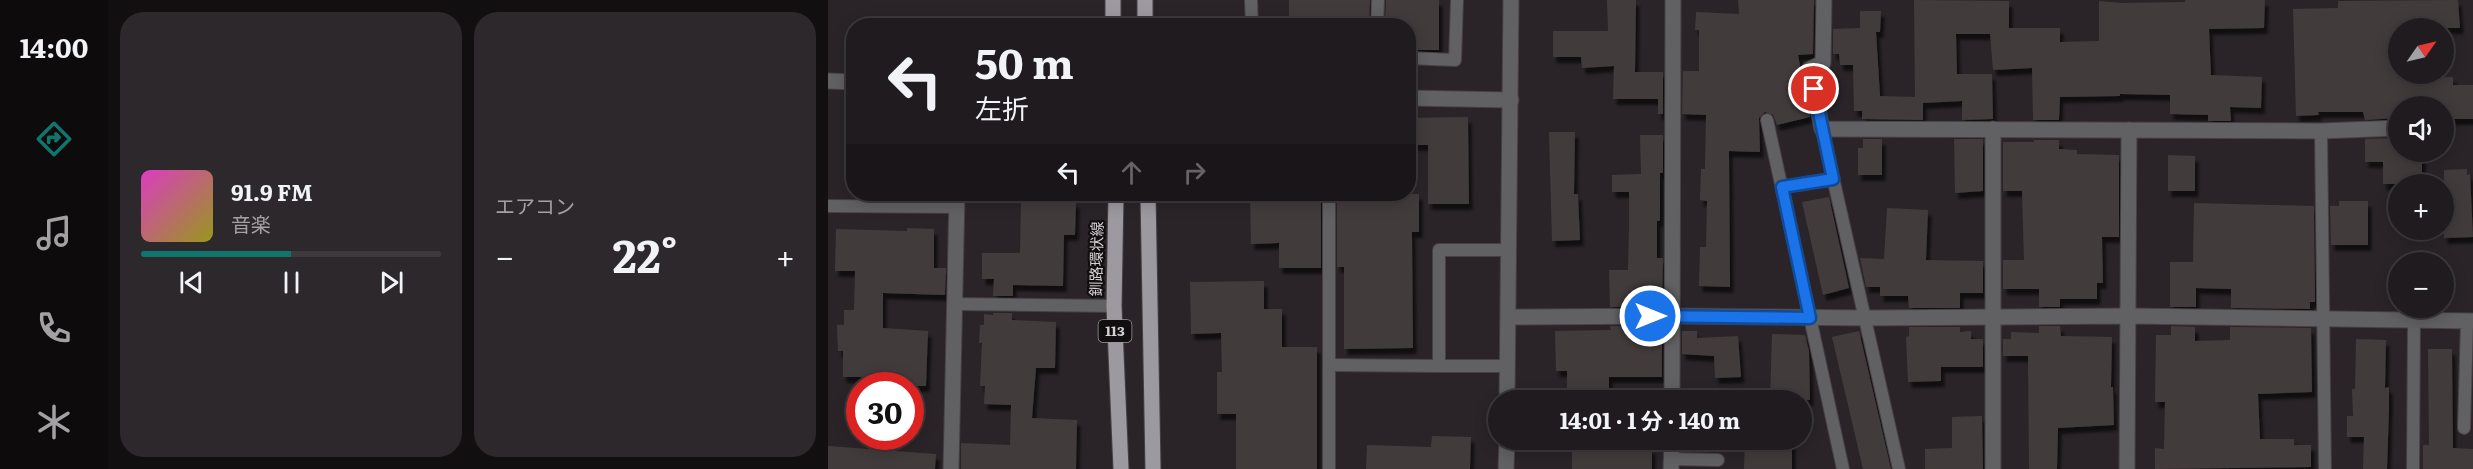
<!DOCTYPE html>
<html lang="ja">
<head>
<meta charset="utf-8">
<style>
	:root { --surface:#201b1e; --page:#2d282b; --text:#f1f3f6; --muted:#a2a1a4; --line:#3d393c; --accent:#0f766e }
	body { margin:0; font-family:Literata,"Noto Sans JP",serif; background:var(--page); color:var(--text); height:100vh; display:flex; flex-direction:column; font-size:22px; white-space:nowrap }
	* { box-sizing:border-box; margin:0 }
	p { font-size:20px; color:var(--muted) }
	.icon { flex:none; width:33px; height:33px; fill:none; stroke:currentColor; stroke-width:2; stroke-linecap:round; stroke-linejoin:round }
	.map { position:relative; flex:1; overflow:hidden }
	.details { display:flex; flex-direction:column; gap:12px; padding:12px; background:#120f10; width:720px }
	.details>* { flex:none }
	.top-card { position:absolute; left:18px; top:18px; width:570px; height:183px; border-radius:24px; box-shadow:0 3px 15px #0003,0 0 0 2px var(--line); background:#201b1e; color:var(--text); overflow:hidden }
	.needle { width:39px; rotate:56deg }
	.controls { position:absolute; left:1560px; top:18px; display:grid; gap:12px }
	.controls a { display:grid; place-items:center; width:66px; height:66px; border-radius:50%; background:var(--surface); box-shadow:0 3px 15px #0003,0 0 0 2px var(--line); font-size:30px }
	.speed { position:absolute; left:18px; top:372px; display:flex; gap:12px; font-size:30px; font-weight:700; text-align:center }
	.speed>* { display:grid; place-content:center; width:78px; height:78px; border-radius:50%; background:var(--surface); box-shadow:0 3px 15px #0003,0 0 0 2px var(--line); line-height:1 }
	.speed .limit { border:9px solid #d22; background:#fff; color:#111 }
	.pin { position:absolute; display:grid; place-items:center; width:51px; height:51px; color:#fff; margin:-26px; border:3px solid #fff; border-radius:50%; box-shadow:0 2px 6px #0007 }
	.me { position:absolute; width:66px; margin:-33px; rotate:90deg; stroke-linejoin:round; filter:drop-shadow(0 0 4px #0008) }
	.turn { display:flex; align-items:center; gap:21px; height:126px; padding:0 30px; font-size:27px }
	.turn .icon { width:78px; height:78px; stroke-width:2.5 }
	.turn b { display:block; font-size:42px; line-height:51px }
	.lanes { display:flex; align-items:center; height:57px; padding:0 30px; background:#0003; justify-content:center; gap:30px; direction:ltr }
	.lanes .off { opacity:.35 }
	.big { font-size:45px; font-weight:700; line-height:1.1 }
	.details .card { flex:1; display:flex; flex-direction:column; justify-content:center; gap:9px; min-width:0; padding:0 21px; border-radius:24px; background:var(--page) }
	.song { display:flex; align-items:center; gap:18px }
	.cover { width:72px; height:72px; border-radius:9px; background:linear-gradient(135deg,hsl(310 70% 55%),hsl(60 70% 35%)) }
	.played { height:6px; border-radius:3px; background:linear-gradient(90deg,var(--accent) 50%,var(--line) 50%) }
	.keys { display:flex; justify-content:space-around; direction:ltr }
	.heat { display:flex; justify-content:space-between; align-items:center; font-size:33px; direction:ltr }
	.details .tiles { flex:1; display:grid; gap:12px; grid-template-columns:repeat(2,1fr) }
	.trip { position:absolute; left:660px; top:390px; width:324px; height:60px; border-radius:30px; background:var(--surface); box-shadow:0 3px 15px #0003,0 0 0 2px var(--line); font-weight:700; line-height:60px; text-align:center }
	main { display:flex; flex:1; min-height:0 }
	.dock { display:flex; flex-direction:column; width:108px; justify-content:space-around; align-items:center; background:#0d0b0c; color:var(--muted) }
	.dock .icon { width:42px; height:42px }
	.dock .selected { color:var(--accent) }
	.dock b { font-size:27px; color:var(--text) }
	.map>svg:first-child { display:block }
	.building { fill:#433b3b; filter:url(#shadow) }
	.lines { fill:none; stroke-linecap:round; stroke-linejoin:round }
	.lane-casing { stroke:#464044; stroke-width:14 }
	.street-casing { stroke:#464044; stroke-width:17 }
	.primary-casing { stroke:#464044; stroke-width:17 }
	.lane { stroke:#616063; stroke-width:12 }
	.street { stroke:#616063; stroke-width:15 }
	.primary { stroke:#9c99a0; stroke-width:15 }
	.route-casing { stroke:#114b97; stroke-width:15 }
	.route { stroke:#1a73e8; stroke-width:10 }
	.labels { text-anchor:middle; stroke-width:4.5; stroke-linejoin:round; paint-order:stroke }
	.shield { fill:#110e10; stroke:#9b9699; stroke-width:1.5 }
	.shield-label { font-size:14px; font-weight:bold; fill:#d6d1d4 }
	.street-label { font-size:15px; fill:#d6d1d4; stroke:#110e10 }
</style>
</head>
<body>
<main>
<nav class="dock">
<b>14:00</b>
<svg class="icon selected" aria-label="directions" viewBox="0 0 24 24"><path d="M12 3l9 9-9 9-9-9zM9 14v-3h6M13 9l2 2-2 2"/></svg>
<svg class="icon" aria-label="music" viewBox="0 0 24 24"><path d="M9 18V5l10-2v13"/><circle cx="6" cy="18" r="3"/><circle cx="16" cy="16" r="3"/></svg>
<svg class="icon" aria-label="phone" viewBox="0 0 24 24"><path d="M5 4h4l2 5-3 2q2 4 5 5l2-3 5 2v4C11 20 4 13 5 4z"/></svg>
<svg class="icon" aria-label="climate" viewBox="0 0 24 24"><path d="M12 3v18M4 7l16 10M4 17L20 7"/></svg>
</nav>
<section class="details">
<div class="tiles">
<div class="card">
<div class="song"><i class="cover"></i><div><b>91.9 FM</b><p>音楽</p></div></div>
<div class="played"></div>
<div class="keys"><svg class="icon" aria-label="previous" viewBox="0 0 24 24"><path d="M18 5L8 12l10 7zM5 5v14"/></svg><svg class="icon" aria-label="pause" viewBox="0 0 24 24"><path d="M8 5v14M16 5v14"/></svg><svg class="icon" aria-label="next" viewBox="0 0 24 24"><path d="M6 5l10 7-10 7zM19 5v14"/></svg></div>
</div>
<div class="card"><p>エアコン</p>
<div class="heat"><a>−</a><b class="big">22°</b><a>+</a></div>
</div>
</div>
</section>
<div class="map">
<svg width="1645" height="469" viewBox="0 0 1645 469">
	<defs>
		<filter id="shadow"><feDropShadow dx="3.5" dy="6" stdDeviation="1.5" flood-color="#0009"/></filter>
	</defs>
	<rect width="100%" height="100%" fill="#2a2428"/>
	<g class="building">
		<polygon points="461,0 542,0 541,26 461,26"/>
		<polygon points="558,0 611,0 611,50 580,50 580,26 557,26"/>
		<polygon points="779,0 808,0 807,72 835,72 835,114 830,114 830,99 785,99 786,66 754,68 753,57 725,57 725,31 780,31"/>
		<polygon points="910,0 986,0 985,54 970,55 982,117 949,125 945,115 937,112 931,118 932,152 901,151 902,287 871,286 872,247 878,247 879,201 872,200 873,169 877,169 878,115 854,114 855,71 871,71 871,30 867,30 868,12 911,14"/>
		<polygon points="1086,0 1181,1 1181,28 1232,28 1232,42 1271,41 1271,1 1293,3 1357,2 1357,0 1437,0 1436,28 1381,29 1383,75 1434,77 1433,108 1402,107 1403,121 1380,121 1380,115 1342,114 1342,95 1292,94 1292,96 1232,97 1231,120 1205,120 1204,68 1165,70 1162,34 1128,34 1129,74 1164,74 1165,119 1134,120 1134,101 1095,103 1095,120 1034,119 1034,111 1026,111 1025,65 1012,65 1011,54 1005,54 1005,29 1032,28 1032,11 1053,11 1052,32 1048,32 1052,96 1087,97"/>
		<polygon points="1630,0 1632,28 1570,28 1570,78 1625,77 1625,85 1645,85 1645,119 1623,119 1616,117 1616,106 1570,106 1570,118 1537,120 1535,112 1490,112 1491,115 1468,116 1465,9 1510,8 1510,1"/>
		<polygon points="640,117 641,204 600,204 600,145 580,145 580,118"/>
		<polygon points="721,132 747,132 746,194 750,194 752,240 724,241"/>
		<polygon points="812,135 835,135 835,173 832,173 832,221 829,221 829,258 835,258 834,306 782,307 781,270 800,270 801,229 801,192 784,192 784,175 813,174"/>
		<polygon points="1570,138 1570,152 1594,152 1594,184 1555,184 1555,162 1537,162 1537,139"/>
		<polygon points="1035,139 1054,139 1054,175 1030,175 1030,148 1035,148"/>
		<polygon points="1126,139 1155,139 1155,191 1127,193"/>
		<polygon points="1206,140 1231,140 1231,149 1249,150 1249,154 1291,155 1291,237 1274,237 1275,283 1269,283 1269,299 1232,299 1232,307 1211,307 1211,289 1175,289 1175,260 1196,260 1194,191 1175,191 1175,142 1206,142"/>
		<polygon points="1340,155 1367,156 1367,191 1340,191"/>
		<polygon points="1639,169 1639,175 1642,174 1645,237 1616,238 1616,170"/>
		<polygon points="422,194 493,194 493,268 451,268 451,243 423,244"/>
		<polygon points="509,194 591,194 591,232 584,232 585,348 516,349 516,267 509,267"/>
		<polygon points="1001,197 1021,288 995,295 974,202"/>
		<polygon points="193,200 248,202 247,235 236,235 235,286 185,285 185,296 165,296 166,279 154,279 154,253 192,253"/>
		<polygon points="1511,201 1540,201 1540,245 1503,245 1502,206 1511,206"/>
		<polygon points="1366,203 1486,206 1487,302 1482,302 1482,309 1403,308 1403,289 1368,288 1368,307 1342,307 1342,262 1365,262"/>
		<polygon points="1059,208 1100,210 1098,260 1155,261 1155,293 1132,293 1132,308 1081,308 1080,296 1052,296 1052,287 1038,287 1032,258 1056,259"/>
		<polygon points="79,228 106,229 106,268 118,268 117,295 55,293 55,328 100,331 98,386 66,386 67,377 15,377 15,351 10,351 9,325 16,325 16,310 26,310 27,271 7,271 8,229 79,231"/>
		<polygon points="436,281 436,309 454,309 454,347 489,347 489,469 408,469 408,414 389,414 389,372 394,372 393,333 363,334 362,282"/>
		<polygon points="165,313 184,313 184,320 228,322 227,368 208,368 204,418 249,420 248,469 133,469 133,443 182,445 183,405 156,404 157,386 152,386 154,343 151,343 152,325 156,325 156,314 165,315"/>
		<polygon points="782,326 834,326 834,377 781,377 781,400 739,400 739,371 728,371 727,331 783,330"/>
		<polygon points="1211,326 1232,326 1233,336 1284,337 1283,387 1285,387 1286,425 1230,428 1229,469 1201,469 1200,356 1175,356 1175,339 1183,339 1183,332 1211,333"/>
		<polygon points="1343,326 1367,327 1367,341 1402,340 1402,327 1483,328 1484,392 1430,394 1432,439 1466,439 1466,445 1483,445 1483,467 1327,469 1327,448 1336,449 1337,402 1327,402 1328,335 1343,335"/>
		<polygon points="1081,327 1132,327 1132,332 1143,331 1143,339 1155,339 1155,367 1113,367 1113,381 1080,382 1078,337 1081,336"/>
		<polygon points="854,331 869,331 869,338 910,336 913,377 887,378 886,356 854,354"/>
		<polygon points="1031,331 1063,469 1035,469 1004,337"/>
		<polygon points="944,334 977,335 981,351 982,400 942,400"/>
		<polygon points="1528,339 1558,340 1557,388 1561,387 1561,409 1559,469 1535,469 1536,437 1519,437 1519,416 1525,416 1524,389 1527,389"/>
		<polygon points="1600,349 1624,349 1625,448 1645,449 1645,469 1595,469 1595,445 1601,445"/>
		<polygon points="1154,416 1155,469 1097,469 1097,449 1124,448 1124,417"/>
		<polygon points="604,436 643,437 642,469 538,469 539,445 603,447"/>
		<polygon points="744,440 770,440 771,445 778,445 778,448 824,448 824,469 744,469"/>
		<polygon points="940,440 964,440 964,469 916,469 917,442 940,442"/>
		<polygon points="0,446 108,454 107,469 0,469"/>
	</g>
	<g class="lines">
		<g class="lane-casing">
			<g id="lane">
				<polyline points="423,0 424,26"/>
				<polyline points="549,26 550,0"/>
				<polyline points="580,58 627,60 629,0"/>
				<polyline points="939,120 1015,469"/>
				<polyline points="994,129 1071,469"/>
				<polyline points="1493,131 1497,469"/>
				<polyline points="954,187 1006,179"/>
				<polyline points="501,194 501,469"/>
				<polyline points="0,206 129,207"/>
				<polyline points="126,304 286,306"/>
				<polyline points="501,365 611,366 611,250 681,250"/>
				<polyline points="611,366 680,366"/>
				<polyline points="1636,428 1639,321"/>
				<polyline points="843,459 890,460"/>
				<polyline points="1585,469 1586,320"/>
			</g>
		</g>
		<g class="street-casing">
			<g id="street">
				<polyline points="996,0 995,63 982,69 994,129 1493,131 1570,128"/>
				<polyline points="0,81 26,82"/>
				<polyline points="580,98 683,100"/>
				<polyline points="1616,127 1617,127"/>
				<polyline points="1165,129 1165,469"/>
				<polyline points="681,317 845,316 1038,318 1300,316 1645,321"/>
				<polyline points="679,400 683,0"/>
				<polyline points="844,400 845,0"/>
				<polyline points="123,469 129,194"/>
				<polyline points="678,469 679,440"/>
				<polyline points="843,469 844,440"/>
				<polyline points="1299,469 1301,130"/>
			</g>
		</g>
		<g class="primary-casing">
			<g id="primary">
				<polyline points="285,0 285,26"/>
				<polyline points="317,0 317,26"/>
				<polyline points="288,194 286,306 293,469"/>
				<polyline points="320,194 325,469"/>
			</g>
		</g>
		<use href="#lane" class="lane"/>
		<use href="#street" class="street"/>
		<use href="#primary" class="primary"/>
	</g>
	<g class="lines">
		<g class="route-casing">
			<polyline id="route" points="822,316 982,318 954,187 1005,179 986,89"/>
		</g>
		<use href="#route" class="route"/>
	</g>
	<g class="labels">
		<rect class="shield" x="270.5" y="320" width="33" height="22" rx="4.5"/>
		<g class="shield-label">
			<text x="287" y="336">113</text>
		</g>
		<g class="street-label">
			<text transform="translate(269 259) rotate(-89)" y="5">釧路環状線</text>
		</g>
	</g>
</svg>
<div class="controls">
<a><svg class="needle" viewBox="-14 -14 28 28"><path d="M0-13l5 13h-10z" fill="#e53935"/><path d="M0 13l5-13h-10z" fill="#a2a1a4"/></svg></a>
<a><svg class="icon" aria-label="sound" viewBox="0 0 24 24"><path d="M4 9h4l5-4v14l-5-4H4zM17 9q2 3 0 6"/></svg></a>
<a>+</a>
<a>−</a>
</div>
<div class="speed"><div class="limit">30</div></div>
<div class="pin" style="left:986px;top:89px;background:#d93025"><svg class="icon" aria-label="arrive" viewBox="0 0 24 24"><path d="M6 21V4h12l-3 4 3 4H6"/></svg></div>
<svg class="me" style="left:822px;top:316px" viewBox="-20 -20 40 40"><circle r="17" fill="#1a73e8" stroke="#fff" stroke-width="3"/><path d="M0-11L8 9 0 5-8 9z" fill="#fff"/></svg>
<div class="trip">14:01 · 1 分 · 140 m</div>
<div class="top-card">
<div class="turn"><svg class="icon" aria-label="left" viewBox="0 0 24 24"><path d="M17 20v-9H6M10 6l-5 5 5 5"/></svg><div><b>50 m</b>左折</div></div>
<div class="lanes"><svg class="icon" aria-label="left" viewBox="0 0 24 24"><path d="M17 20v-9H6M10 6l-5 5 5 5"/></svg><svg class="icon off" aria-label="ahead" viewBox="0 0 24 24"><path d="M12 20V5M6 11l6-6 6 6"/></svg><svg class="icon off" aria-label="right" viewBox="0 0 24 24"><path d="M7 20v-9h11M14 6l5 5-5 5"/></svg></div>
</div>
</div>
</main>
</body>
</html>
